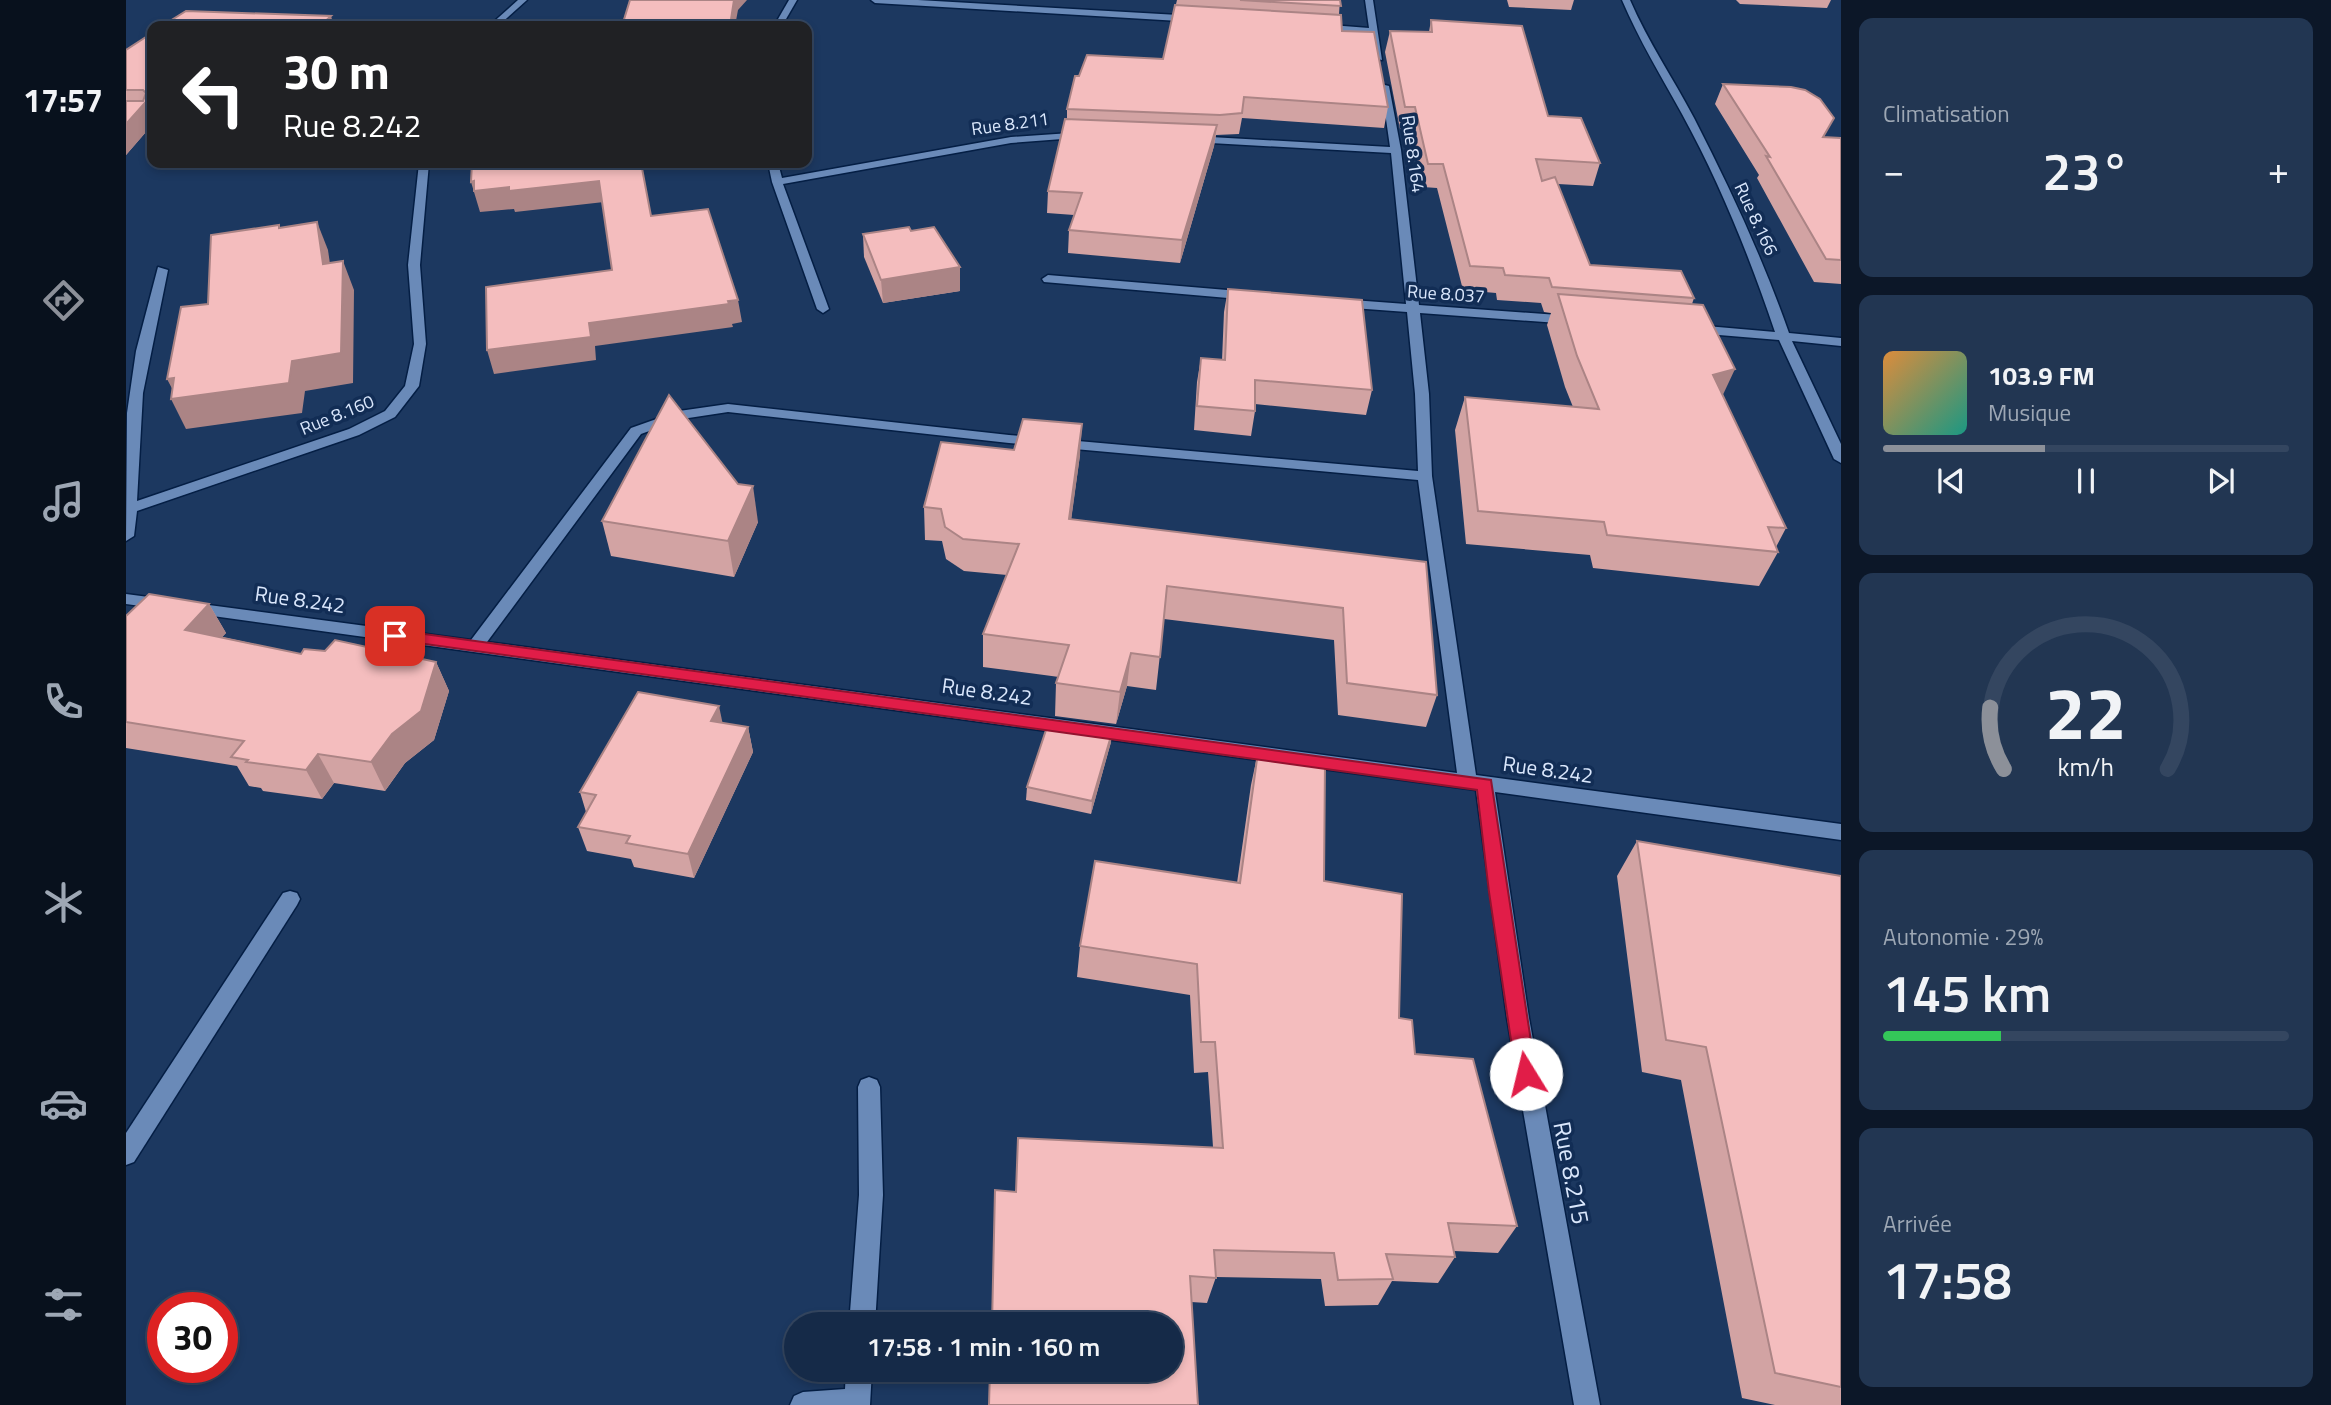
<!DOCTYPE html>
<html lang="fr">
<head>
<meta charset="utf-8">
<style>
	:root { --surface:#152a48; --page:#223652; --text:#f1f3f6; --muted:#9da7b4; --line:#344660; --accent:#8c9099 }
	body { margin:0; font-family:"Titillium Web",sans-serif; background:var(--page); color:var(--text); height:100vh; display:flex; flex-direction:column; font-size:26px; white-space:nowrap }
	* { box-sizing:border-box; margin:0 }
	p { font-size:23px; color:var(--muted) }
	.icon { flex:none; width:38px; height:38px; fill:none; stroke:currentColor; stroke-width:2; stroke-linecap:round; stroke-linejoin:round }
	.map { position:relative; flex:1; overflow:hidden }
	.side { display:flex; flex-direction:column; gap:18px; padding:18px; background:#0c1728; width:490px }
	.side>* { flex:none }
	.guide { position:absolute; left:21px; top:21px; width:665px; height:147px; border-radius:14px; box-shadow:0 4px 10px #0003,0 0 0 2px var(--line); background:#202124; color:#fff; overflow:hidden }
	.speed { position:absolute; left:21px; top:1292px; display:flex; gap:14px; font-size:35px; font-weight:700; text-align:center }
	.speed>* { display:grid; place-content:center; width:91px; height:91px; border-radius:50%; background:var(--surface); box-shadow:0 4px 10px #0003,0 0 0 2px var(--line); line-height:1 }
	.speed .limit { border:10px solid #d22; background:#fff; color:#111 }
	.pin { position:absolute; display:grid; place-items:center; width:60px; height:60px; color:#fff; margin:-30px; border-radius:14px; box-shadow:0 4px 10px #0006 }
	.me { position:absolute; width:77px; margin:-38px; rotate:351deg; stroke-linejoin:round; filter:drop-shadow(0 0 5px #0008) }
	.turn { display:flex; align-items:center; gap:24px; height:147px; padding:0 21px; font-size:32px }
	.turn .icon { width:91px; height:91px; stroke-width:2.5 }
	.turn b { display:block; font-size:49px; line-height:60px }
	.big { font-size:52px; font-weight:600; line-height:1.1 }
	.side .card { flex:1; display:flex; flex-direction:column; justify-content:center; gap:10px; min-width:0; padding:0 24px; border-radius:14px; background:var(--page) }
	.side .dial { align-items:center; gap:0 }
	.dial svg { height:182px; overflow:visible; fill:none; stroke:var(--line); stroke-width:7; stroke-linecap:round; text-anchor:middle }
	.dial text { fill:var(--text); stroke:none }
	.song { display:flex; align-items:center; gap:21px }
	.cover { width:84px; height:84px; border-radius:10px; background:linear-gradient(135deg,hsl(30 70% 55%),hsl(170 70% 35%)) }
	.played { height:7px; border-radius:4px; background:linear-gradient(90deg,var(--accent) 40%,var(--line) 40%) }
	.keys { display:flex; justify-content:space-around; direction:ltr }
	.heat { display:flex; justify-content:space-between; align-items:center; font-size:38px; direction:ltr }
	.charge { height:10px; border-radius:5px; background:linear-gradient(90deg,#34c759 29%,var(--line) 0) }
	.trip { position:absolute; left:658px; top:1312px; width:399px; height:70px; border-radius:35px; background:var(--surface); box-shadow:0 4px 10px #0003,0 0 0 2px var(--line); font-weight:600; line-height:70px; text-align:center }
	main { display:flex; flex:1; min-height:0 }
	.tab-bar { display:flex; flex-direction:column; width:126px; justify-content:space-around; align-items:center; background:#08111d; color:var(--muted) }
	.tab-bar .icon { width:49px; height:49px }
	.tab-bar .on { color:var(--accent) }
	.tab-bar b { font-size:32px; color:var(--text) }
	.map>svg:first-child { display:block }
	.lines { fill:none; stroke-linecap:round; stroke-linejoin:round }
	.minor-casing { stroke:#041e44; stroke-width:3 }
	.minor { fill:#6a8ab8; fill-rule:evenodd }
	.wall { fill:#d2a3a3 }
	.shaded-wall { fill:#ab8485 }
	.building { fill:#f4bdbe; stroke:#ab8485; stroke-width:2 }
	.route { fill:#e11d48; stroke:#92132f; stroke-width:2 }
	.labels { text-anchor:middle; stroke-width:7; stroke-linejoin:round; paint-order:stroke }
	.far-street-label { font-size:18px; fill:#dae7fc; stroke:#122d55 }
	.street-label { font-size:21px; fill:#dae7fc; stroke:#122d55 }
	.near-street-label { font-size:24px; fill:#dae7fc; stroke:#122d55 }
</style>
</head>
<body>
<main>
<nav class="tab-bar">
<b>17:57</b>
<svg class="icon on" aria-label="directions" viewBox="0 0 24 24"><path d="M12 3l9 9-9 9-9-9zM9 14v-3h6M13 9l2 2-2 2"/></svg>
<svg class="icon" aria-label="music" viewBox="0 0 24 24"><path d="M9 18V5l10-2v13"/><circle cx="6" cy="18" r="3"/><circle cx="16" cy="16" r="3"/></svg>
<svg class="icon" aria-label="phone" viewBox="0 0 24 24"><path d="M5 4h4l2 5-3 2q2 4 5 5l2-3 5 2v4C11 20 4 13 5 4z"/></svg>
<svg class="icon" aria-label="climate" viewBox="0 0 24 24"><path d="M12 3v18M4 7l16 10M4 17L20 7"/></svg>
<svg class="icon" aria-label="car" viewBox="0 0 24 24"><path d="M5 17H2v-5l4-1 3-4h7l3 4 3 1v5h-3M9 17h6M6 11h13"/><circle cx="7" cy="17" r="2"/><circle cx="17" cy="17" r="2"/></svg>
<svg class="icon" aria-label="filters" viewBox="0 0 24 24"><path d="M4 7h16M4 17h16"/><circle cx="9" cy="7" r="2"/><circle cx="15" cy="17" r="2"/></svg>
</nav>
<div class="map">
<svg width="1715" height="1405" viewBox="0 0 1715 1405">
	<rect width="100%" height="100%" fill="#1c3860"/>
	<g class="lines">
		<g class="minor-casing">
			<g id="minor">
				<polygon points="392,0 401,0 372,26 363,26"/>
				<polygon points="663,0 671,0 656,26 648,26"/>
				<polygon points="745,0 792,0 1070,16 1074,19 1070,22 749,3"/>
				<polygon points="1239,0 1247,0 1256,60 1248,58 1244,33 1192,30 1188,27 1192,24 1243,28"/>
				<path d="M1496,0H1504C1522,42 1547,78 1568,118C1604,188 1637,259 1663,333L1715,338V346L1666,341L1715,444V463L1708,459L1653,340L1569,333L1563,329L1569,325L1649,332C1624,258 1594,183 1556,114C1535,76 1513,40 1496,0Z"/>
				<path d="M1255,84L1263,86L1275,150L1293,305L1446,316L1452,320L1446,324L1294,313L1303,394L1306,476L1350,775L1715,824V840L1369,792L1403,1018L1474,1405H1448L1381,1018L1350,790L0,604V594L345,640L505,428L553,411L602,404L883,435L1292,471L1289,394L1281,312L1213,307L1207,303L1213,299L1280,304L1265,153L1067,142L1062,139L1067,136L1264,147ZM602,412L883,443L1292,480L1331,773L361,642L515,434L556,419Z"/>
				<polygon points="959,132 964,135 963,137 885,143 657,184 703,309 697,313 691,309 646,182 642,163 652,163 656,178 885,137"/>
				<polygon points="293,163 303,163 294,265 300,344 293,386 269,417 233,435 11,511 8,536 0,541 1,413 10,351 32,267 42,270 17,393 11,501 223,429 259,411 279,386 288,344 282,265"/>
				<polygon points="922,275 1125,292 1131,296 1125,300 918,282 916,279"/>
				<polygon points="164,891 171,893 174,899 171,905 8,1162 0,1165 0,1133 157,893"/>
				<polygon points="743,1077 751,1080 754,1087 757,1195 749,1325 723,1325 733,1195 732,1087 735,1080"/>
				<polygon points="720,1370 746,1370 744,1405 664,1405 668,1396 677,1392 719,1389"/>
			</g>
		</g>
		<use href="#minor" class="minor"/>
	</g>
	<g class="wall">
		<polygon points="1051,0 1214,0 1213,14 1216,31 1262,107 1258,128 1116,118 1113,134 1090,135 1088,146 1054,263 942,253 943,230 948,215 921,213 922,191 941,120 941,109 953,76 1037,59"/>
		<polygon points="1381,0 1448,0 1445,10 1383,7"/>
		<polygon points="1610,0 1705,0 1701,8 1614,4"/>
		<polygon points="1305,20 1422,116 1474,163 1467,186 1432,184 1464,265 1568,298 1566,304 1596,395 1660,528 1650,547 1652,552 1633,586 1467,568 1464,555 1340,544 1329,430 1339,397 1447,407 1439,387 1421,325 1425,313 1418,312 1415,303 1371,300 1370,293 1337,290 1311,188 1297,187 1283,130 1274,129 1259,52 1264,31 1303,32"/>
		<polygon points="26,33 26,125 0,155 0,50"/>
		<polygon points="1597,84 1699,137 1715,138 1715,284 1688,282 1631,178 1633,175 1589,104"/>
		<polygon points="785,231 834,291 757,303 738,257 737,234"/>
		<polygon points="1102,289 1246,390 1240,415 1129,404 1129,411 1125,436 1068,430 1071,382 1075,358 1096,360 1098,312"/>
		<polygon points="888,450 954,455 945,519 1300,562 1311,695 1300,727 1212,715 1208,640 1038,619 1030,690 1001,686 990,724 929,716 930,683 933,677 857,667 857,634 881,575 838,571 820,559 816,541 799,540 798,507"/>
		<polygon points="476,521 632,522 608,577 485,556"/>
		<polygon points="83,604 100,633 96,637 175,654 310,662 323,691 308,740 279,763 259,791 208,783 196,799 137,791 135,788 123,786 111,766 0,748 0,616"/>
		<polygon points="596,723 622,727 627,752 568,878 508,867 505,859 461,851 452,827 460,812 454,792"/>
		<polygon points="985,742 965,814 900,800 901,787"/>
		<polygon points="1132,752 1198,881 1273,1018 1289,1054 1391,1226 1372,1253 1328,1251 1329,1257 1312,1283 1266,1281 1252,1305 1199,1306 1195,1279 1090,1277 1081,1303 1065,1302 890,1192 1087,1147 1082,1072 1068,1073 1064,995 951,977 954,946 1111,883 1125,785"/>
		<polygon points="1511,841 1715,876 1715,1405 1649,1405 1616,1398 1555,1080 1516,1072 1491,876"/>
	</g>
	<g class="shaded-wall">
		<polygon points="608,0 621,0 612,10 609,26 604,26"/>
		<polygon points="205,16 208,26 194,26"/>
		<polygon points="26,95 26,125 0,155 0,124"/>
		<polygon points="1091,125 1088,146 1054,263 1056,240"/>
		<polygon points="348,181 383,187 473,181 478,202 389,212 388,209 354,212 345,182"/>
		<polygon points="191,222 202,250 208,292 197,264"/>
		<polygon points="217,261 228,290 227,383 179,391 176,413 60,429 45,399 51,398 41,379 166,361"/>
		<polygon points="834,267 834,291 757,303 755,280"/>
		<polygon points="612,300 616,322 606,324 607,327 469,346 470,360 368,374 361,350 463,323"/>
		<polygon points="1609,369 1594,401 1587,375"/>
		<polygon points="956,424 954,455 941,551 943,519"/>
		<polygon points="627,486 632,522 608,577 602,541"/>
		<polygon points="83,604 100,633 76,659 59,630"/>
		<polygon points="1005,653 1001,686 990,724 994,692"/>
		<polygon points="310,662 323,691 308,740 279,763 259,791 245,762"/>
		<polygon points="593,706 598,730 585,721"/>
		<polygon points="622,727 627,752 568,878 562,854"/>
		<polygon points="987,729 985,742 965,814 966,801"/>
		<polygon points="192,754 208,783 196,799 180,770"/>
	</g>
	<g class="building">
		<polygon points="504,0 608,0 604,26 496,26"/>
		<polygon points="1114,0 1214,0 1215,6"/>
		<polygon points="1049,5 1215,15 1216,31 1248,32 1262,107 1118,97 1116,113 1094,115 941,109 949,76 953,76 961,55 1037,59"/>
		<polygon points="60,11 205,16 194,26 36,26"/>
		<polygon points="1305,20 1396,26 1422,116 1455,118 1474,163 1410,159 1416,181 1429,177 1464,265 1555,271 1568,298 1426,287 1423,278 1379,275 1377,268 1344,266 1317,164 1302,164 1289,107 1279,107 1264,31 1306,32"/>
		<polygon points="26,33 26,95 0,124 0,101 17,101 20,93 17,90 0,90 0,50"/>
		<polygon points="1597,84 1665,87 1679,90 1694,99 1708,118 1697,137 1715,138 1715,260 1700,259 1640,156 1644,157"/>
		<polygon points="939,119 1091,125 1056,240 943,230 956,193 922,191"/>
		<polygon points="346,163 515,163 525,216 582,209 612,300 602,301 603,304 463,323 465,337 361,350 360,287 486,270 473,181 383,191 383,187 348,191 348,181 345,182"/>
		<polygon points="191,222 197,264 217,261 215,353 166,361 163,383 45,399 48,378 41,379 55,307 82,304 85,235 153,225 153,228"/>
		<polygon points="783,227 785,231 808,227 834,267 755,280 737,234"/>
		<polygon points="1102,289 1236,300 1246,390 1129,380 1129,411 1071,406 1075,358 1099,360"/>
		<polygon points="1432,294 1577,305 1609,369 1587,375 1660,528 1642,527 1652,552 1481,535 1478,522 1352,511 1339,397 1473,409 1451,356"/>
		<polygon points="543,395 612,484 627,486 602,541 476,521"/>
		<polygon points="897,419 956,424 943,519 1300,562 1311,695 1221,683 1217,608 1041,586 1034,657 1005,653 994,692 930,683 943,645 857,634 893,544 837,539 819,527 815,509 798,507 815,442 888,450"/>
		<polygon points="23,594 83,604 59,630 175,654 178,649 199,651 209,640 310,662 295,711 266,734 245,762 192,754 180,770 120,762 122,760 105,757 118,741 0,722 0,616"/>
		<polygon points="512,692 593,706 585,721 622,727 562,854 500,843 504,836 452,827 470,795 454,792"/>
		<polygon points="923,721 987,729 966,801 901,787"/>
		<polygon points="1132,752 1199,761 1198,881 1276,894 1273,1018 1286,1020 1289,1054 1347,1059 1391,1226 1322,1223 1329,1257 1260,1254 1267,1279 1212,1280 1208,1253 1088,1250 1090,1278 1064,1276 1072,1405 863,1405 864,1370 1045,1370 1045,1325 866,1325 869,1190 890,1192 892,1138 1097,1148 1089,1042 1075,1042 1071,964 954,946 969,861 1114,883"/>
		<polygon points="1511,841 1715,876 1715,1387 1649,1373 1580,1047 1540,1040"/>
	</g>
	<polygon class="route" points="269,630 1365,780 1410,1074 1408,1080 1400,1083 1393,1080 1390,1074 1363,892 1351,790 263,639 261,636 263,632"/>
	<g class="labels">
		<g class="far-street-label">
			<text transform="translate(884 124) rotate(-8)" y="6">Rue 8.211</text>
			<text transform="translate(1287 154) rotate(82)" y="6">Rue 8.164</text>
			<text transform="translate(1630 219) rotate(65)" y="6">Rue 8.166</text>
			<text transform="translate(1320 294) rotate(4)" y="6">Rue 8.037</text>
			<text transform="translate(211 415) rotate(-22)" y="6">Rue 8.160</text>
		</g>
		<g class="street-label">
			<text transform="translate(174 600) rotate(8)" y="7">Rue 8.242</text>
			<text transform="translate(861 692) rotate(8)" y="7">Rue 8.242</text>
			<text transform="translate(1422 770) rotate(8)" y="7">Rue 8.242</text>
		</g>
		<g class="near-street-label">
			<text transform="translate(1445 1173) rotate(79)" y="8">Rue 8.215</text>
		</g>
	</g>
</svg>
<div class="speed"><div class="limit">30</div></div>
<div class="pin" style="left:269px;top:636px;background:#d93025"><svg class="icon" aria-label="arrive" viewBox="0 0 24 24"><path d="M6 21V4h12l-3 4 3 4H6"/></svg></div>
<svg class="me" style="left:1400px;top:1074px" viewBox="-20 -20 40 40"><circle r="19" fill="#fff"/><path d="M0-13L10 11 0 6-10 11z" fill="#e11d48"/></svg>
<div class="trip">17:58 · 1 min · 160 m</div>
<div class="guide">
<div class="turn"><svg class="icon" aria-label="left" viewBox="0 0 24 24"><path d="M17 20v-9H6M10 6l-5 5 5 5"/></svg><div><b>30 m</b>Rue 8.242</div></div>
</div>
</div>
<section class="side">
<div class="card"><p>Climatisation</p>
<div class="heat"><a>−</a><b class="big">23°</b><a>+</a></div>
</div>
<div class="card">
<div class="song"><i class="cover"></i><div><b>103.9 FM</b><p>Musique</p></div></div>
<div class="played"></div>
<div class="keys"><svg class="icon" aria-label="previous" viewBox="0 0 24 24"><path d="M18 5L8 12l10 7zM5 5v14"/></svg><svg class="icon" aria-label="pause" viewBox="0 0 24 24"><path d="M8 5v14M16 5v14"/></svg><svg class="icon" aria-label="next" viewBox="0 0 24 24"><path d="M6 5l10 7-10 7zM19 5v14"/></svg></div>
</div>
<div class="card dial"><svg viewBox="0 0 100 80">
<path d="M14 69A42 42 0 1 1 86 69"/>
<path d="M14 69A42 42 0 0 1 8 42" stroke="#8c9099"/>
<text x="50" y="56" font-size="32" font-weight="700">22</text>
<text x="50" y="72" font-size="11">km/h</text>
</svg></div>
<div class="card"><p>Autonomie · 29%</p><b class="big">145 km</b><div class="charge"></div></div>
<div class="card"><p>Arrivée</p><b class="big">17:58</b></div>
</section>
</main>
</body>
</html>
